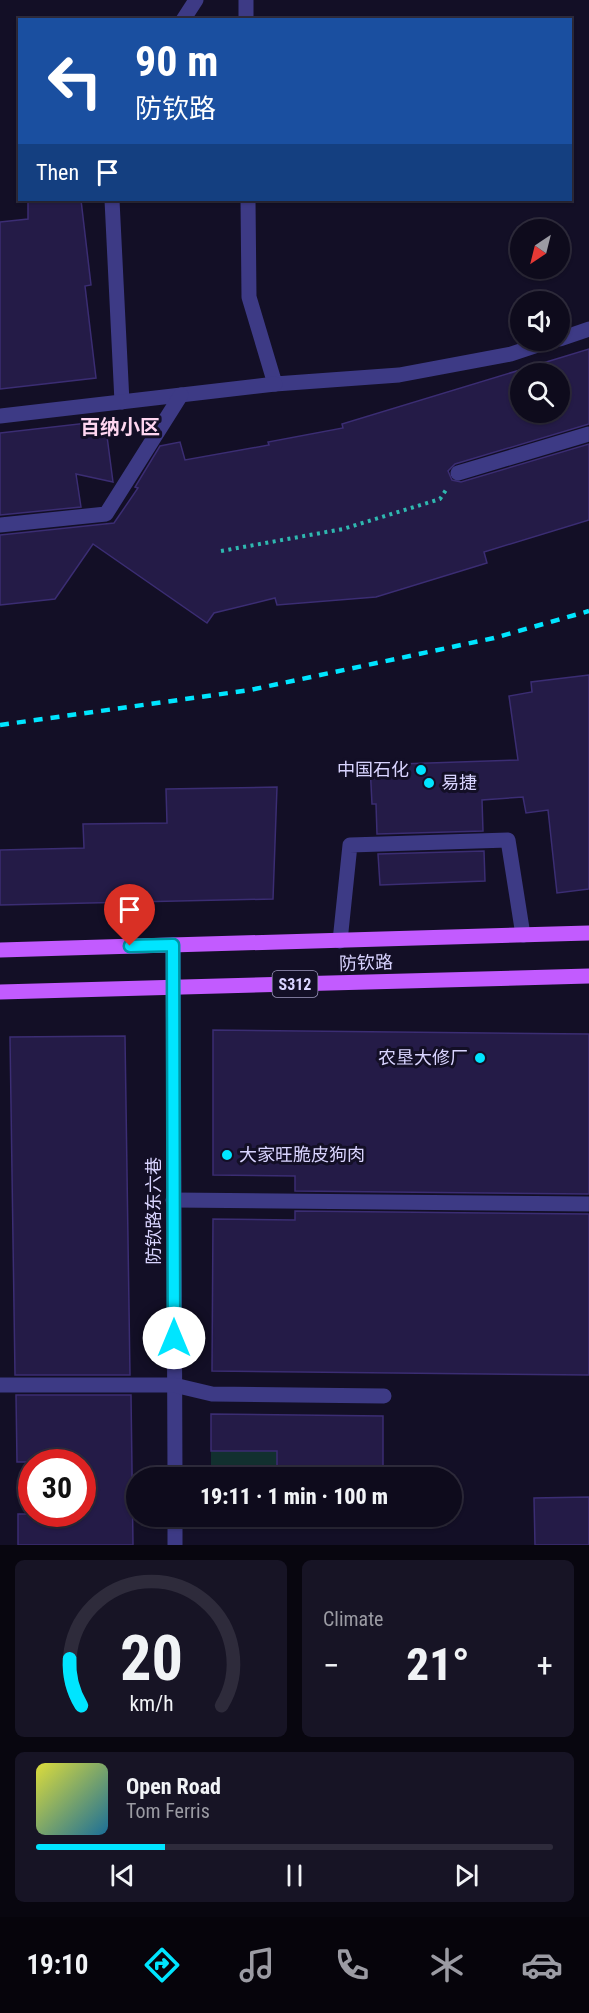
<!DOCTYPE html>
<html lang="en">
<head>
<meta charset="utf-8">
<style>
	:root { --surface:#0e0b1c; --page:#171425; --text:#f1f3f6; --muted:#9b9ba3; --line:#2e2b3b; --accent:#00e5ff }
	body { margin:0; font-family:"Roboto Condensed","Noto Sans SC",sans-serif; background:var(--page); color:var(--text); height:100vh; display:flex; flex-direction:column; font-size:22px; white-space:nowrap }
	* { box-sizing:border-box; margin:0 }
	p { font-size:20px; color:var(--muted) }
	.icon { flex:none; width:33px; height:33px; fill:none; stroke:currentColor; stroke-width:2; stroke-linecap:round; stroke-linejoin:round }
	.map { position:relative; height:1545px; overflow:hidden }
	.side { display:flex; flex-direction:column; gap:15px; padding:15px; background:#08060f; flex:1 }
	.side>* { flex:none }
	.top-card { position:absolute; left:18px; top:18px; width:554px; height:183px; border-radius:0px; box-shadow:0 2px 4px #0004,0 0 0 2px var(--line); background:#1a4fa0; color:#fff; overflow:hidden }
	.needle { width:39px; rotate:215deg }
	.fabs { position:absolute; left:510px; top:219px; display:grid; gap:12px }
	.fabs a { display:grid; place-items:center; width:60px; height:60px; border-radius:50%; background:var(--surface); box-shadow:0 2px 4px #0004,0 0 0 2px var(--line); font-size:30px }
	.speed { position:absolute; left:18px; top:1449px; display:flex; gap:12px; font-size:30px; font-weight:700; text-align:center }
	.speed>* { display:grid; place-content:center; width:78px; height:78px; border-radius:50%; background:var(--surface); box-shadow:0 2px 4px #0004,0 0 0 2px var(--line); line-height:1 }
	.speed .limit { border:9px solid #d22; background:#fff; color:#111 }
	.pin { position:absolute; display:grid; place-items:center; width:51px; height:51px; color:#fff; margin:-62px -26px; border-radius:50% 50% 50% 0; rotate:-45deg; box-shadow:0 0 6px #0007 }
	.pin .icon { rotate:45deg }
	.me { position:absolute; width:66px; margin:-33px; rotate:0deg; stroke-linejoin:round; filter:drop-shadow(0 0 4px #0008) }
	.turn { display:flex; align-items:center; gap:21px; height:126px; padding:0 18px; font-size:27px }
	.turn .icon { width:78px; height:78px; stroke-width:2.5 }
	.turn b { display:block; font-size:42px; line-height:51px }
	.then { display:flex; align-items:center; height:57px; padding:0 18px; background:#0003; gap:12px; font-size:22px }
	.big { font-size:45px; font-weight:800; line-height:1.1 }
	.side .widget { flex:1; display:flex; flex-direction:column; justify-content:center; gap:9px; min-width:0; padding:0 21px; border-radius:9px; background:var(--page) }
	.side .dial { align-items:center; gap:0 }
	.dial svg { height:156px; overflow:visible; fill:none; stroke:var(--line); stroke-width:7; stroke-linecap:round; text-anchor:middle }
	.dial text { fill:var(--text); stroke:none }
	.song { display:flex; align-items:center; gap:18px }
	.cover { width:72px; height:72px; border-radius:9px; background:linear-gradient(135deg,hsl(60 70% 55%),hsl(200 70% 35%)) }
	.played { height:6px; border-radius:3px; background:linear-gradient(90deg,var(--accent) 25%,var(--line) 25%) }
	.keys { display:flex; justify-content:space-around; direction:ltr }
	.heat { display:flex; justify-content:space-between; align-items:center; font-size:33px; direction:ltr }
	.side .tiles { flex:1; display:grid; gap:15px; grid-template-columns:1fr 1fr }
	.widget:last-child { grid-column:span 2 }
	.trip { position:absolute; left:126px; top:1467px; width:336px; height:60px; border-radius:30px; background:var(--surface); box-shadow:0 2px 4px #0004,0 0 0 2px var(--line); font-weight:800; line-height:60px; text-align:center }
	.menu { display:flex; height:96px; justify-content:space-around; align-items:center; background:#06040b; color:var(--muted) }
	.menu .icon { width:42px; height:42px }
	.menu .active { color:var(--accent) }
	.menu b { font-size:27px; color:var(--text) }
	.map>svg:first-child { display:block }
	.green { fill:#12302f }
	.building { fill:#241b47; stroke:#3b2d73; stroke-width:1.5; fill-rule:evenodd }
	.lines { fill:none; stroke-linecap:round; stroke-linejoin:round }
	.path { stroke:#2fb8b0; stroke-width:4; stroke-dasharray:3 4.5; stroke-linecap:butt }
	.minor { stroke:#3d3a85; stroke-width:15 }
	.major { stroke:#c25bff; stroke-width:15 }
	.rail { stroke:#00e5ff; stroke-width:4.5; stroke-dasharray:9 8; stroke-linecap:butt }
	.route-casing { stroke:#0095a6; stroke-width:15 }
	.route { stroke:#00e5ff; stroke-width:10 }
	.poi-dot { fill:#00e5ff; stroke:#130f26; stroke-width:2 }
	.labels { text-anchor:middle; stroke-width:6; stroke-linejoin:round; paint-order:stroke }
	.shield { fill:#130f26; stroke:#9e99be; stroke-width:1.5 }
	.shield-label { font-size:16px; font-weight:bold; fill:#d9d4ff }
	.poi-label { font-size:18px; fill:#d9d4ff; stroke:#130f26; text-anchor:end }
	.street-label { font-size:18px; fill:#d9d4ff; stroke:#130f26 }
	.neighbourhood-label { font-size:20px; font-weight:bold; fill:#ffd6f0; stroke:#130f26 }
</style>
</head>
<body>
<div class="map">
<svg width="589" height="1545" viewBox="0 0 589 1545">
	<rect width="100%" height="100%" fill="#130f26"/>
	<polygon class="green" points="211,1451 277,1451 277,1477 211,1478"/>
	<g class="building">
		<polygon points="28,200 81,200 91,285 85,286 96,378 0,389 0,222 28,219"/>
		<path d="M589,349V424L455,464L448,471L452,480L461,482L589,444V520L484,552L487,563L376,597L277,605L275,598L214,613L207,623L93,544L55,599L0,605V535L114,523L138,488L135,487L160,446L180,442L185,460L269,445L268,442L343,428L342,424ZM520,374H560V412H520Z"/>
		<polygon points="105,421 113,482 76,474 81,507 0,515 0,433"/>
		<polygon points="589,675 589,889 557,893 548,810 526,813 523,797 482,800 483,831 377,834 376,804 372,804 370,765 518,760 509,696 532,692 531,682"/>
		<polygon points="277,787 273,899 0,905 0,850 84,848 83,824 167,823 166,789"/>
		<polygon points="484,851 485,881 380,885 378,854"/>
		<polygon points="213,1030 589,1034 589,1194 295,1191 295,1176 213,1175"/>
		<polygon points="125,1036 130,1375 15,1375 10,1037"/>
		<polygon points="295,1211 589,1214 589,1375 212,1371 213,1219 295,1220"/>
		<polygon points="16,1395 131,1395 133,1545 18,1545 18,1514 82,1514 82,1462 17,1462"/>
		<polygon points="211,1414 383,1416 383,1478 277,1478 277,1451 211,1451"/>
		<polygon points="589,1497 589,1545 535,1545 534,1498"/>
	</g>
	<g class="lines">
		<polyline class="path" points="221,551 343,529 440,499 446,490"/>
		<g class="minor">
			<polyline points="246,0 246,20"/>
			<polyline points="183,20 196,0"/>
			<polyline points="112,200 122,402"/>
			<polyline points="248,200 249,297 275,384 399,375 511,354 553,340"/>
			<polyline points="560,339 589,329"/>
			<polyline points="0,416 275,384"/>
			<polyline points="458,473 589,434"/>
			<polyline points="0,525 106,514 181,395"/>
			<polyline points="340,941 350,845 508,840 523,935"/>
			<polyline points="173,945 175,1478"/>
			<polyline points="173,1200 589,1204"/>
			<polyline points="0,1385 174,1385 212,1394 384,1396"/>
			<polyline points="175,1516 175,1545"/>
		</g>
		<g class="major">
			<polyline points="0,950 589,933"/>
			<polyline points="0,992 589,976"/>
		</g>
		<polyline class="rail" points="0,725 250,690 494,638 589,611"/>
	</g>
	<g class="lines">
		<g class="route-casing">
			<polyline id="route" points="130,946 173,945 174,1338"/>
		</g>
		<use href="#route" class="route"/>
	</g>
	<g class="poi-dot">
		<circle cx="421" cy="770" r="6"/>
		<circle cx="429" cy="783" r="6"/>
		<circle cx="480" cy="1058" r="6"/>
		<circle cx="227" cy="1155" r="6"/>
	</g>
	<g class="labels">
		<rect class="shield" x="272.5" y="971" width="45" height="26" rx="4.5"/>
		<g class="shield-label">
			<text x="295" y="990">S312</text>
		</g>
		<g class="poi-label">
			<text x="409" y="776">中国石化</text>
			<text x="441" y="789" text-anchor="start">易捷</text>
			<text x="468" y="1064">农垦大修厂</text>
			<text x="239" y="1161" text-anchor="start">大家旺脆皮狗肉</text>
		</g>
		<g class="street-label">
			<text transform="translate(366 963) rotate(-2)" y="6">防钦路</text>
			<text transform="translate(154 1211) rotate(-90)" y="6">防钦路东六巷</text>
		</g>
		<g class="neighbourhood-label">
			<text x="120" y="434">百纳小区</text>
		</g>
	</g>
</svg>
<div class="fabs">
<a><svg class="needle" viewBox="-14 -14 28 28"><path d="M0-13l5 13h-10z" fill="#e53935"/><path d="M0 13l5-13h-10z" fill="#9b9ba3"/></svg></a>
<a><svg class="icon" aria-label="sound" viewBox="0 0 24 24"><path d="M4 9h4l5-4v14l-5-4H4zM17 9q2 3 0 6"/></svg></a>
<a><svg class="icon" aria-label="search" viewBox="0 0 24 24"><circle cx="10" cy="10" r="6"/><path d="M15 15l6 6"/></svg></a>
</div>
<div class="speed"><div class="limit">30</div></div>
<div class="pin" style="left:130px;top:946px;background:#d93025"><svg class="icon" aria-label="arrive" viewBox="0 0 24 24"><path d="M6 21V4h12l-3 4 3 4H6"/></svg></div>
<svg class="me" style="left:174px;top:1338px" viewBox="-20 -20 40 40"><circle r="19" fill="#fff"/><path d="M0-13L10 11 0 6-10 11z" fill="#00e5ff"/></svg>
<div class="trip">19:11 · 1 min · 100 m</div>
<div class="top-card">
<div class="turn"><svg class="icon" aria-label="left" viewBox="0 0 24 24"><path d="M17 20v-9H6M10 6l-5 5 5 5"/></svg><div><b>90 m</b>防钦路</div></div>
<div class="then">Then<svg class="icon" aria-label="arrive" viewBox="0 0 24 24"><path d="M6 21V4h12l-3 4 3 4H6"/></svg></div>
</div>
</div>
<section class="side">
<div class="tiles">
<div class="widget dial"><svg viewBox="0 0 100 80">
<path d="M14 69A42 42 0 1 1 86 69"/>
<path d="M14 69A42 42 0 0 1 8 45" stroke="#00e5ff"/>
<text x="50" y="56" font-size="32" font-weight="700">20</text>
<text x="50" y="72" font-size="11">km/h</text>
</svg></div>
<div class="widget"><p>Climate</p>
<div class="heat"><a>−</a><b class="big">21°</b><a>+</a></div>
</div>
<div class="widget">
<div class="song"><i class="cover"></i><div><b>Open Road</b><p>Tom Ferris</p></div></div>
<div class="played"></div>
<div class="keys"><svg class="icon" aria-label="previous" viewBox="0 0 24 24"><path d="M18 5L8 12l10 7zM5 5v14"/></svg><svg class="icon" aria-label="pause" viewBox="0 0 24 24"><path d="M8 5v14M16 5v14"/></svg><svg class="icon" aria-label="next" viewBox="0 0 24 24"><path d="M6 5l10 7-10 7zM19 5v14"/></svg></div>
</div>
</div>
</section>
<nav class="menu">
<b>19:10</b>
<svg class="icon active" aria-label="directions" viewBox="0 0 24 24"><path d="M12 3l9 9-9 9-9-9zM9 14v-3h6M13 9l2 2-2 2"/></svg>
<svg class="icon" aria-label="music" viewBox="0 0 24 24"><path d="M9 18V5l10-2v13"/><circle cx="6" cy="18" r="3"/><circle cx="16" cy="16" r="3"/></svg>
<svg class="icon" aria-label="phone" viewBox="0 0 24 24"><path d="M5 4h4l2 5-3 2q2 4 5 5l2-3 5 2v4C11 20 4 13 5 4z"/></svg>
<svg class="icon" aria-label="climate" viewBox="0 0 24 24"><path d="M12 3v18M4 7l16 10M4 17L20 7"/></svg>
<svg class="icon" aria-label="car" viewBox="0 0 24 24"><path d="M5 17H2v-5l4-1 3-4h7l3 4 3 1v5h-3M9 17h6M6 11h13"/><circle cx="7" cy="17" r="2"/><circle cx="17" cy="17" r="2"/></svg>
</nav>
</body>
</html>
